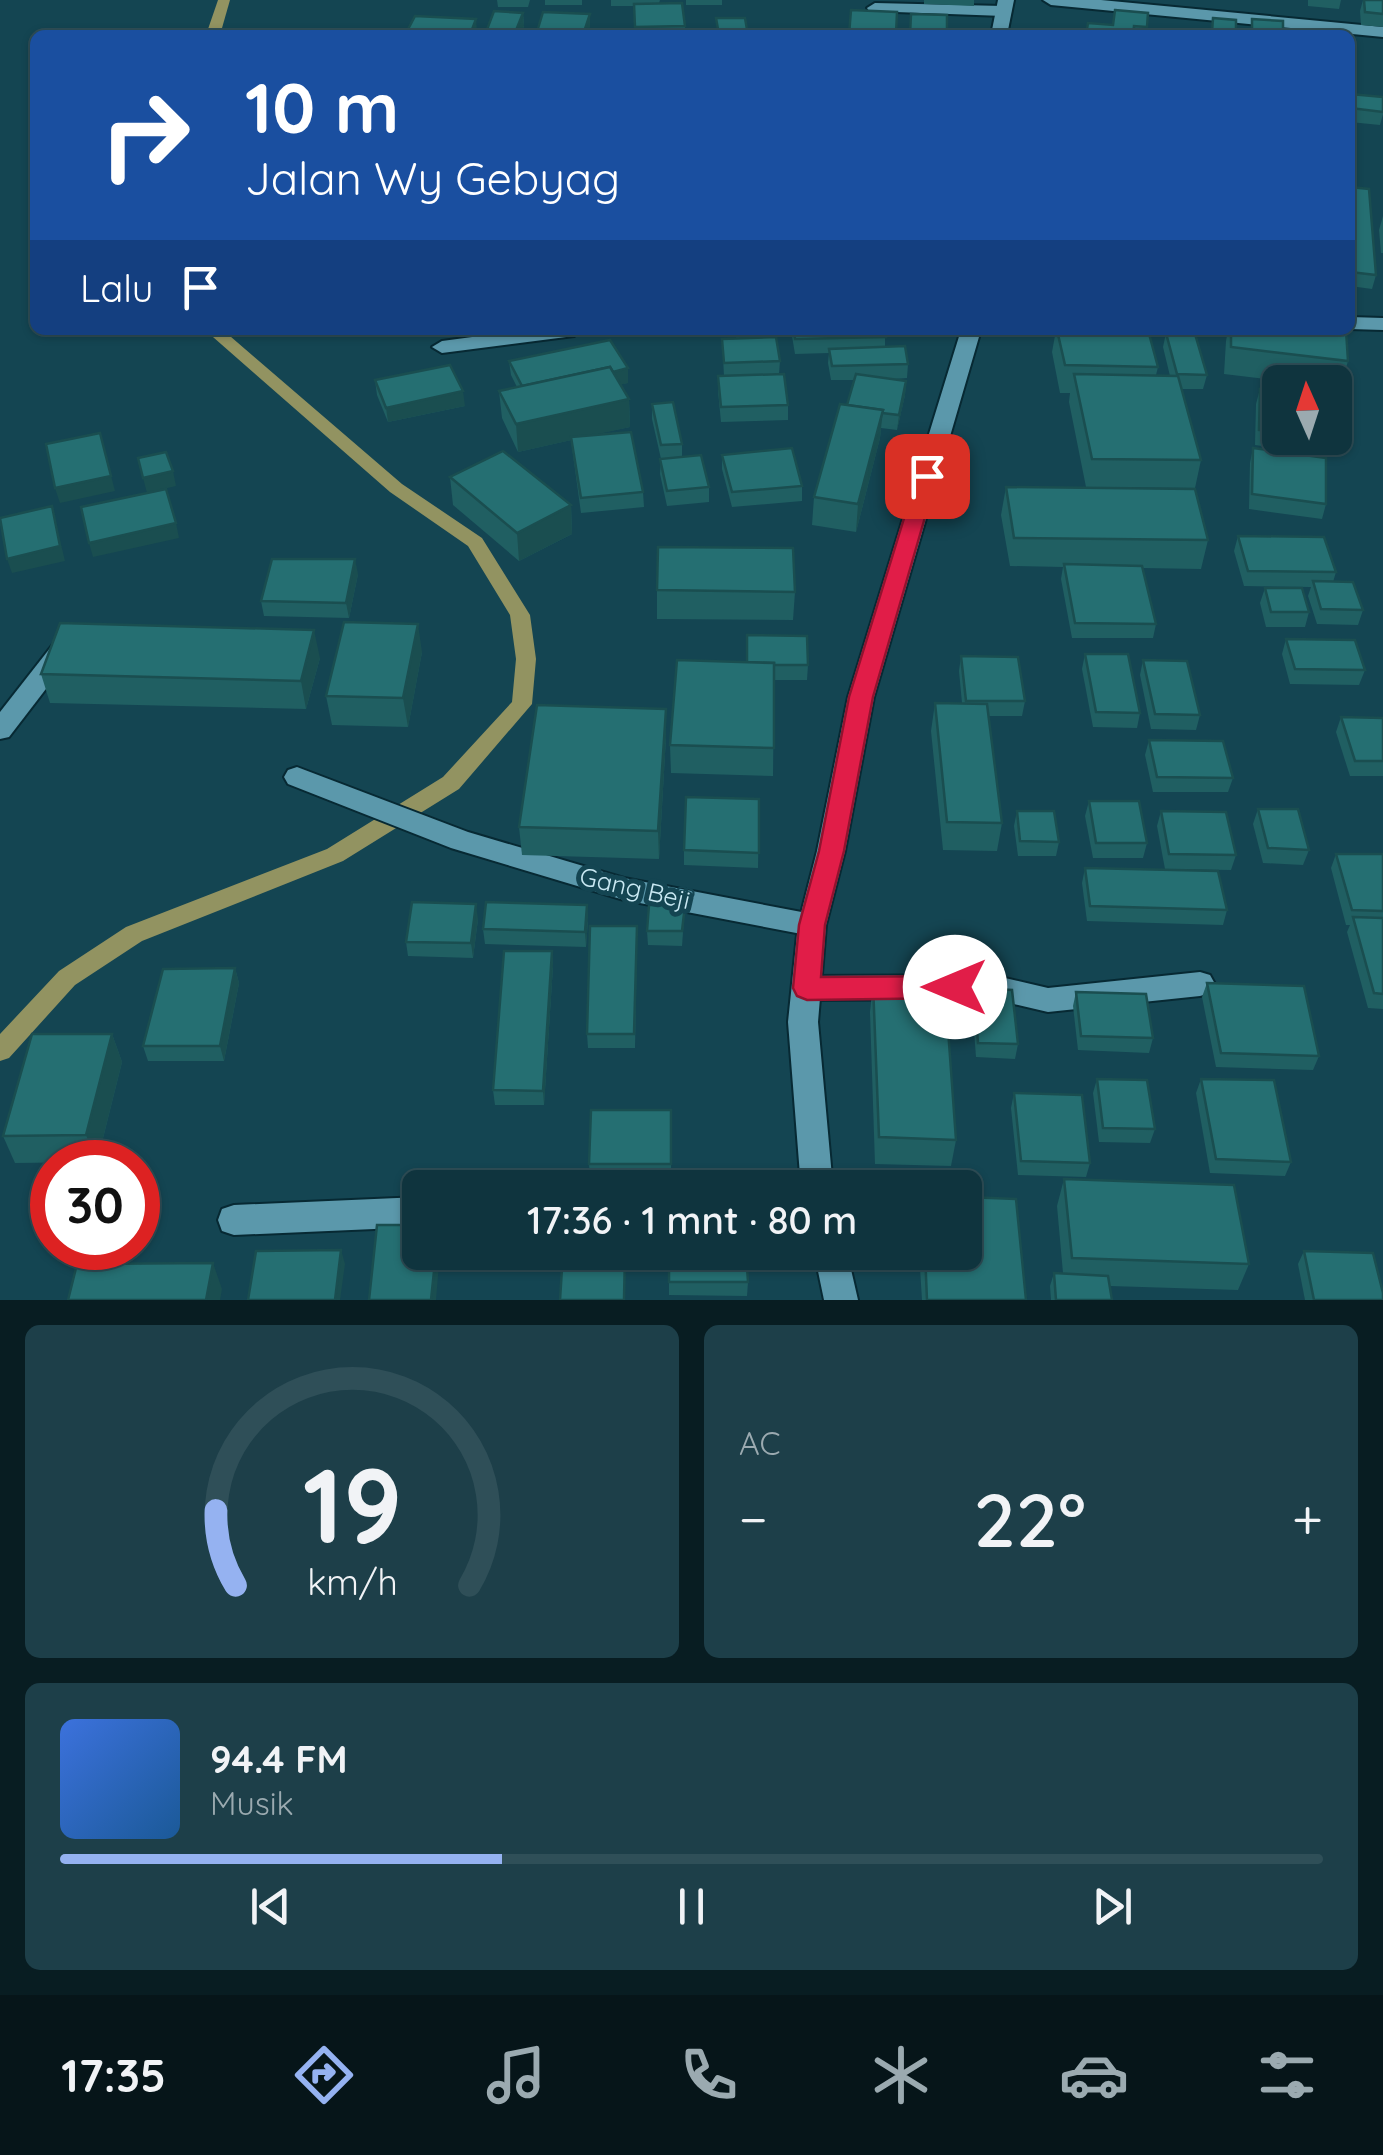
<!DOCTYPE html>
<html lang="id">
<head>
<meta charset="utf-8">
<style>
	:root { --surface:#0f343e; --page:#1d3f49; --text:#f1f3f6; --muted:#9baab0; --line:#2f4f58; --accent:#95b2f1 }
	body { margin:0; font-family:Quicksand,sans-serif; background:var(--page); color:var(--text); height:100vh; display:flex; flex-direction:column; font-size:38px; white-space:nowrap }
	* { box-sizing:border-box; margin:0 }
	p { font-size:32px; color:var(--muted) }
	.icon { flex:none; width:55px; height:55px; fill:none; stroke:currentColor; stroke-width:2; stroke-linecap:round; stroke-linejoin:round }
	.map { position:relative; height:1300px; overflow:hidden }
	.drawer { display:flex; flex-direction:column; gap:25px; padding:25px; background:#081d22; flex:1 }
	.drawer>* { flex:none }
	.top-card { position:absolute; left:30px; top:30px; width:1325px; height:305px; border-radius:15px; box-shadow:0 2px 8px #0004,0 0 0 2px var(--line); background:#1a4fa0; color:#fff; overflow:hidden }
	.needle { width:65px; rotate:357deg }
	.buttons { position:absolute; left:1262px; top:365px; display:grid; gap:20px }
	.buttons a { display:grid; place-items:center; width:90px; height:90px; border-radius:15px; background:var(--surface); box-shadow:0 2px 8px #0004,0 0 0 2px var(--line); font-size:50px }
	.speed { position:absolute; left:30px; top:1140px; display:flex; gap:20px; font-size:50px; font-weight:700; text-align:center }
	.speed>* { display:grid; place-content:center; width:130px; height:130px; border-radius:50%; background:var(--surface); box-shadow:0 2px 8px #0004,0 0 0 2px var(--line); line-height:1 }
	.speed .limit { border:15px solid #d22; background:#fff; color:#111 }
	.pin { position:absolute; display:grid; place-items:center; width:85px; height:85px; color:#fff; margin:-42px; border-radius:20px; box-shadow:0 5px 15px #0006 }
	.me { position:absolute; width:110px; margin:-55px; rotate:270deg; stroke-linejoin:round; filter:drop-shadow(0 0 8px #0008) }
	.turn { display:flex; align-items:center; gap:35px; height:210px; padding:0 50px; font-size:45px }
	.turn .icon { width:130px; height:130px; stroke-width:2.5 }
	.turn b { display:block; font-size:70px; line-height:85px }
	.then { display:flex; align-items:center; height:95px; padding:0 50px; background:#0003; gap:20px; font-size:38px }
	.big { font-size:75px; font-weight:600; line-height:1.1 }
	.drawer .card { flex:1; display:flex; flex-direction:column; justify-content:center; gap:15px; min-width:0; padding:0 35px; border-radius:15px; background:var(--page) }
	.drawer .dial { align-items:center; gap:0 }
	.dial svg { height:260px; overflow:visible; fill:none; stroke:var(--line); stroke-width:7; stroke-linecap:round; text-anchor:middle }
	.dial text { fill:var(--text); stroke:none }
	.song { display:flex; align-items:center; gap:30px }
	.cover { width:120px; height:120px; border-radius:15px; background:linear-gradient(135deg,hsl(220 70% 55%),hsl(210 70% 35%)) }
	.played { height:10px; border-radius:5px; background:linear-gradient(90deg,var(--accent) 35%,var(--line) 35%) }
	.keys { display:flex; justify-content:space-around; direction:ltr }
	.heat { display:flex; justify-content:space-between; align-items:center; font-size:55px; direction:ltr }
	.drawer .tiles { flex:1; display:grid; gap:25px; grid-template-columns:1fr 1fr }
	.card:last-child { grid-column:span 2 }
	.trip { position:absolute; left:402px; top:1170px; width:580px; height:100px; border-radius:15px; background:var(--surface); box-shadow:0 2px 8px #0004,0 0 0 2px var(--line); font-weight:600; line-height:100px; text-align:center }
	.tabs { display:flex; height:160px; justify-content:space-around; align-items:center; background:#061519; color:var(--muted) }
	.tabs .icon { width:70px; height:70px }
	.tabs .active { color:var(--accent) }
	.tabs b { font-size:45px; color:var(--text) }
	.map>svg:first-child { display:block }
	.lines { fill:none; stroke-linecap:round; stroke-linejoin:round }
	.stream { fill:#929361; fill-rule:evenodd }
	.minor-casing { stroke:#072933; stroke-width:4 }
	.tertiary-casing { stroke:#072933; stroke-width:4 }
	.minor { fill:#5b98ab; fill-rule:evenodd }
	.tertiary { fill:#5b98ab; fill-rule:evenodd }
	.wall { fill:#205f62 }
	.shaded-wall { fill:#1a4e50 }
	.building { fill:#256f72; stroke:#1a4e50; stroke-width:2.5 }
	.route { fill:#e11d48; stroke:#92132f; stroke-width:2.5 }
	.labels { text-anchor:middle; stroke-width:10; stroke-linejoin:round; paint-order:stroke }
	.street-label { font-size:25px; fill:#cae9f3; stroke:#144552 }
</style>
</head>
<body>
<div class="map">
<svg width="1383" height="1300" viewBox="0 0 1383 1300">
	<rect width="100%" height="100%" fill="#144552"/>
	<g class="lines">
		<g class="stream">
			<polygon points="218,0 230,0 220,35 206,35"/>
			<polygon points="205,330 223,330 402,484 482,538 530,615 536,659 532,704 459,789 343,861 142,941 75,985 9,1058 0,1061 0,1034 59,971 126,927 327,849 443,777 512,702 516,659 510,615 468,546 390,492"/>
		</g>
		<g class="minor-casing">
			<g id="minor">
				<polygon points="1043,0 1101,0 1383,27 1383,37 1051,5"/>
				<polygon points="875,3 1003,6 1011,11 1003,16 869,11 867,8"/>
				<polygon points="526,330 584,330 574,336 442,353 432,347 442,341"/>
				<polygon points="63,640 75,649 72,655 9,737 0,739 0,712 54,643"/>
				<polygon points="297,767 468,832 624,878 812,914 822,917 826,925 822,933 812,936 624,900 451,848 288,784 284,777 288,770"/>
				<polygon points="1200,972 1210,975 1215,984 1210,993 1200,996 1048,1012 992,999 807,1000 797,997 792,988 797,979 807,976 992,975 1048,988"/>
				<polygon points="420,1197 420,1227 234,1235 222,1231 218,1220 222,1209 234,1205"/>
			</g>
		</g>
		<g class="tertiary-casing">
			<g id="tertiary">
				<polygon points="998,0 1014,0 1007,35 991,35"/>
				<polygon points="1350,317 1383,318 1383,330 1350,329"/>
				<polygon points="961,330 981,330 874,697 845,851 826,925 818,1022 833,1188 801,1188 788,1022 798,925 817,851 848,697"/>
				<polygon points="814,1252 847,1252 858,1300 824,1300"/>
			</g>
		</g>
		<use href="#minor" class="minor"/>
		<use href="#tertiary" class="tertiary"/>
	</g>
	<g class="wall">
		<polygon points="497,0 530,0 528,7 498,7"/>
		<rect x="545" y="0" width="37" height="5"/>
		<polygon points="611,0 660,0 659,3 685,26 685,35 635,35 634,6 611,6"/>
		<rect x="686" y="0" width="36" height="5"/>
		<polygon points="924,0 974,0 974,6 924,4"/>
		<polygon points="1308,0 1341,0 1339,9 1308,6"/>
		<polygon points="1360,0 1383,0 1383,27 1361,25 1360,11 1363,0"/>
		<polygon points="523,13 524,26 520,35 486,35 486,32"/>
		<polygon points="1088,23 1147,27 1145,35 1086,35"/>
		<polygon points="1350,94 1383,97 1383,114 1380,125 1350,122"/>
		<polygon points="1350,187 1376,275 1372,289 1350,286"/>
		<polygon points="1383,216 1383,253 1381,253 1379,230"/>
		<polygon points="736,330 775,330 780,361 779,374 788,405 788,420 721,422 718,391 718,376 724,376 722,339 736,338"/>
		<polygon points="791,330 885,330 885,347 908,364 907,378 893,379 906,381 905,395 897,430 881,428 880,438 856,532 812,525 814,497 855,380 831,380 828,363 829,353 795,354"/>
		<polygon points="1056,330 1148,330 1158,367 1156,375 1170,376 1163,347 1166,333 1207,375 1203,389 1182,389 1201,460 1195,488 1086,487 1069,402 1070,393 1060,393 1052,352"/>
		<polygon points="1228,330 1346,330 1348,361 1340,389 1335,388 1335,382 1290,382 1224,374 1226,341"/>
		<polygon points="509,361 628,383 620,384 629,399 630,427 590,435 643,492 644,507 581,513 571,440 518,452 502,418 499,391 517,387 511,375"/>
		<polygon points="375,380 465,406 388,422 377,395"/>
		<polygon points="1260,389 1280,392 1280,438 1327,438 1323,455 1255,445 1256,404"/>
		<polygon points="652,404 682,444 682,457 709,487 709,502 667,506 660,474 661,459 652,419"/>
		<polygon points="1253,448 1326,504 1322,519 1249,509 1250,463"/>
		<polygon points="722,455 802,486 802,501 732,507 722,469"/>
		<polygon points="450,477 571,505 572,534 519,561 453,505"/>
		<polygon points="1006,487 1208,540 1201,569 1143,568 1156,624 1153,638 1072,638 1061,579 1063,567 1010,566 1001,515"/>
		<polygon points="1238,536 1336,572 1333,582 1363,610 1358,625 1317,624 1308,596 1311,587 1244,586 1234,551"/>
		<polygon points="358,574 349,618 264,616 261,601"/>
		<polygon points="1265,588 1309,612 1305,627 1266,627 1260,603"/>
		<polygon points="657,590 795,592 793,620 657,619"/>
		<polygon points="747,635 808,665 807,680 774,680 773,776 671,773 670,745 747,662"/>
		<polygon points="1286,639 1365,670 1359,685 1290,684 1282,654"/>
		<polygon points="422,652 408,727 332,725 326,696"/>
		<polygon points="1085,654 1140,713 1137,728 1093,727 1082,669"/>
		<polygon points="961,656 1025,701 1022,716 988,716 1002,823 997,851 943,850 931,731 935,703 962,703 959,671"/>
		<polygon points="320,658 306,709 50,703 41,674"/>
		<polygon points="1143,660 1200,715 1196,730 1151,729 1140,675"/>
		<polygon points="1341,717 1383,718 1383,776 1350,776 1336,732"/>
		<polygon points="666,737 659,859 522,855 519,827"/>
		<polygon points="1149,740 1233,778 1228,792 1153,792 1145,755"/>
		<polygon points="759,799 758,868 684,865 684,850"/>
		<polygon points="1089,801 1147,843 1143,858 1093,858 1085,816"/>
		<polygon points="1258,809 1309,850 1303,865 1263,863 1253,824"/>
		<polygon points="1017,811 1059,842 1056,856 1018,856 1014,826"/>
		<polygon points="1161,811 1236,855 1231,870 1165,869 1157,826"/>
		<polygon points="1336,854 1383,854 1383,1009 1368,1008 1347,932 1350,925 1346,925 1331,868"/>
		<polygon points="1085,868 1227,910 1223,925 1087,921 1082,883"/>
		<polygon points="587,905 588,920 586,947 485,944 483,929"/>
		<polygon points="685,905 682,946 648,945 647,931"/>
		<polygon points="478,919 473,958 408,956 406,942"/>
		<polygon points="637,941 635,1048 588,1048 587,1034"/>
		<polygon points="552,951 553,966 544,1105 495,1105 493,1090"/>
		<polygon points="235,968 239,983 224,1061 148,1061 143,1046"/>
		<polygon points="1207,983 1319,1056 1313,1070 1216,1067 1202,997"/>
		<polygon points="873,984 956,1140 951,1166 875,1164 870,1012"/>
		<polygon points="974,988 1018,1044 1015,1059 976,1057 972,1003"/>
		<polygon points="1076,992 1153,1038 1149,1053 1078,1050 1073,1006"/>
		<polygon points="112,1034 122,1062 97,1162 15,1163 3,1136"/>
		<polygon points="1097,1079 1155,1129 1150,1143 1099,1142 1093,1093"/>
		<polygon points="1201,1079 1291,1162 1285,1176 1210,1173 1196,1093"/>
		<polygon points="1014,1093 1090,1163 1086,1177 1018,1175 1011,1108"/>
		<polygon points="671,1110 671,1178 590,1178 589,1164"/>
		<polygon points="1064,1179 1249,1264 1238,1290 1110,1286 1112,1300 1051,1300 1050,1286 1054,1273 1063,1273 1057,1206"/>
		<polygon points="1304,1251 1383,1300 1305,1300 1298,1264"/>
		<polygon points="669,1252 748,1282 747,1296 669,1295"/>
		<polygon points="919,1252 965,1252 1026,1300 922,1300"/>
	</g>
	<g class="shaded-wall">
		<polygon points="523,13 524,26 520,35 515,35"/>
		<polygon points="590,14 590,27 588,35 583,35"/>
		<polygon points="476,19 477,32 476,35 470,35"/>
		<polygon points="628,368 628,383 526,405 525,391"/>
		<polygon points="906,381 905,395 897,430 899,415"/>
		<polygon points="463,391 465,406 388,422 386,408"/>
		<polygon points="629,399 630,427 518,452 516,424"/>
		<polygon points="883,410 880,438 856,532 858,504"/>
		<polygon points="100,433 115,491 60,503 55,488"/>
		<polygon points="173,471 176,486 147,493 143,478"/>
		<polygon points="571,505 572,534 519,561 517,533"/>
		<polygon points="52,506 65,561 12,573 7,559"/>
		<polygon points="176,523 179,538 93,557 89,543"/>
		<polygon points="355,559 358,574 349,618 346,603"/>
		<polygon points="418,624 422,652 408,727 403,698"/>
		<polygon points="314,630 320,658 306,709 301,681"/>
		<polygon points="666,709 666,737 659,859 658,831"/>
		<polygon points="476,904 478,919 473,958 471,943"/>
		<polygon points="587,905 588,920 586,947 585,932"/>
		<polygon points="552,951 553,966 544,1105 543,1091"/>
		<polygon points="235,968 239,983 224,1061 220,1046"/>
		<polygon points="112,1034 122,1062 97,1162 86,1135"/>
		<polygon points="341,1250 345,1264 340,1300 335,1300"/>
		<polygon points="436,1252 440,1252 436,1300 431,1300"/>
		<polygon points="213,1263 222,1289 220,1300 206,1300"/>
	</g>
	<g class="building">
		<polygon points="1364,0 1383,0 1383,14 1365,12"/>
		<polygon points="682,3 685,26 635,27 634,4"/>
		<polygon points="851,10 897,12 896,35 849,35"/>
		<polygon points="1115,10 1148,13 1147,27 1134,26 1133,35 1086,35 1088,23 1113,25"/>
		<polygon points="494,11 523,13 515,33 486,32"/>
		<polygon points="543,12 590,14 583,35 536,35"/>
		<polygon points="911,14 947,15 947,35 910,35"/>
		<polygon points="415,16 476,19 470,35 405,35"/>
		<polygon points="716,18 745,18 748,35 719,35"/>
		<polygon points="1213,18 1236,20 1236,35 1212,32"/>
		<polygon points="1252,19 1283,21 1283,35 1252,34"/>
		<polygon points="337,33 378,34 336,35"/>
		<polygon points="1350,94 1383,97 1383,112 1350,108"/>
		<polygon points="1350,187 1369,189 1376,275 1350,272"/>
		<polygon points="737,330 775,330 776,334 738,335"/>
		<polygon points="794,330 885,330 886,337 795,339"/>
		<polygon points="1057,330 1148,330 1158,367 1065,365"/>
		<polygon points="1231,330 1346,330 1348,361 1231,347"/>
		<polygon points="1166,333 1195,334 1207,375 1177,374"/>
		<polygon points="776,337 780,361 724,363 722,339"/>
		<polygon points="610,340 628,368 613,372 610,367 522,386 509,361"/>
		<polygon points="905,346 908,364 832,366 829,349"/>
		<polygon points="450,365 463,391 386,408 375,380"/>
		<polygon points="610,367 629,399 516,424 499,391"/>
		<polygon points="784,374 788,405 721,407 718,376"/>
		<polygon points="856,374 906,381 899,415 882,413 883,410 847,405"/>
		<polygon points="1074,374 1178,376 1201,460 1092,459"/>
		<polygon points="1260,389 1280,392 1280,433 1259,430"/>
		<polygon points="673,402 682,444 661,445 652,404"/>
		<polygon points="840,404 883,410 858,504 814,497"/>
		<polygon points="631,432 643,492 581,498 571,437"/>
		<polygon points="100,433 111,476 55,488 46,444"/>
		<polygon points="792,448 802,486 732,492 722,455"/>
		<polygon points="1253,448 1326,458 1326,504 1252,494"/>
		<polygon points="503,451 571,505 517,533 450,477"/>
		<polygon points="166,452 173,471 143,478 138,458"/>
		<polygon points="701,455 709,487 667,491 660,459"/>
		<polygon points="1006,487 1195,489 1208,540 1014,538"/>
		<polygon points="166,489 176,523 89,543 81,507"/>
		<polygon points="52,506 60,546 7,559 0,518"/>
		<polygon points="1238,536 1324,537 1336,572 1248,571"/>
		<polygon points="658,547 793,548 795,592 657,590"/>
		<polygon points="272,559 355,559 346,603 261,601"/>
		<polygon points="1064,564 1142,566 1156,624 1075,623"/>
		<polygon points="1313,581 1353,582 1363,610 1321,609"/>
		<polygon points="1265,588 1302,588 1309,612 1271,612"/>
		<polygon points="344,622 418,624 403,698 326,696"/>
		<polygon points="60,623 314,630 301,681 41,674"/>
		<polygon points="747,635 807,636 808,665 774,665 774,663 747,662"/>
		<polygon points="1286,639 1355,640 1365,670 1295,669"/>
		<polygon points="1085,654 1128,654 1140,713 1096,712"/>
		<polygon points="961,656 1018,657 1025,701 966,701"/>
		<polygon points="677,660 774,663 774,748 670,745"/>
		<polygon points="1143,660 1187,661 1200,715 1155,714"/>
		<polygon points="935,703 987,704 1002,823 947,822"/>
		<polygon points="537,705 666,709 658,831 519,827"/>
		<polygon points="1341,717 1383,718 1383,761 1355,761"/>
		<polygon points="1149,740 1223,741 1233,778 1157,777"/>
		<polygon points="686,797 759,799 759,853 684,850"/>
		<polygon points="1089,801 1139,801 1147,843 1096,843"/>
		<polygon points="1258,809 1298,809 1309,850 1268,848"/>
		<polygon points="1017,811 1054,811 1059,842 1020,841"/>
		<polygon points="1161,811 1226,812 1236,855 1169,854"/>
		<polygon points="1336,854 1383,854 1383,911 1352,910"/>
		<polygon points="1085,868 1218,871 1227,910 1090,906"/>
		<polygon points="412,902 476,904 471,943 406,942"/>
		<polygon points="486,902 587,905 585,932 483,929"/>
		<polygon points="649,905 685,905 682,931 647,931"/>
		<polygon points="1353,917 1383,918 1383,994 1374,993"/>
		<polygon points="590,926 637,926 634,1034 587,1034"/>
		<polygon points="504,951 552,951 543,1091 493,1090"/>
		<polygon points="235,968 220,1046 143,1046 163,969"/>
		<polygon points="1207,983 1304,986 1319,1056 1221,1053"/>
		<polygon points="873,984 945,987 956,1140 879,1137"/>
		<polygon points="974,988 1012,990 1018,1044 978,1043"/>
		<polygon points="1076,992 1146,994 1153,1038 1081,1036"/>
		<polygon points="32,1034 112,1034 86,1135 3,1136"/>
		<polygon points="1097,1079 1147,1080 1155,1129 1103,1128"/>
		<polygon points="1201,1079 1274,1080 1291,1162 1216,1159"/>
		<polygon points="1014,1093 1082,1095 1090,1163 1021,1161"/>
		<polygon points="591,1110 671,1110 671,1164 589,1164"/>
		<polygon points="1064,1179 1234,1185 1249,1264 1072,1258"/>
		<polygon points="965,1197 1016,1199 1026,1300 927,1300 925,1252 965,1252"/>
		<polygon points="377,1225 420,1225 420,1252 436,1252 431,1300 369,1300"/>
		<polygon points="341,1250 335,1300 248,1300 256,1251"/>
		<polygon points="1304,1251 1373,1253 1383,1293 1383,1300 1314,1300"/>
		<polygon points="563,1252 625,1252 624,1300 560,1300"/>
		<polygon points="669,1252 746,1252 748,1282 669,1282"/>
		<polygon points="213,1263 206,1300 68,1300 77,1264"/>
		<polygon points="1054,1273 1108,1276 1112,1300 1056,1300"/>
	</g>
	<polygon class="route" points="927,470 937,476 873,697 844,851 825,925 821,977 955,976 965,979 969,987 965,995 955,998 807,1000 797,996 793,988 799,925 819,851 849,697 917,476"/>
	<g class="labels">
		<g class="street-label">
			<text transform="translate(635 888) rotate(13)" y="9">Gang Beji</text>
		</g>
	</g>
</svg>
<div class="buttons">
<a><svg class="needle" viewBox="-14 -14 28 28"><path d="M0-13l5 13h-10z" fill="#e53935"/><path d="M0 13l5-13h-10z" fill="#9baab0"/></svg></a>
</div>
<div class="speed"><div class="limit">30</div></div>
<div class="pin" style="left:927px;top:476px;background:#d93025"><svg class="icon" aria-label="arrive" viewBox="0 0 24 24"><path d="M6 21V4h12l-3 4 3 4H6"/></svg></div>
<svg class="me" style="left:955px;top:987px" viewBox="-20 -20 40 40"><circle r="19" fill="#fff"/><path d="M0-13L10 11 0 6-10 11z" fill="#e11d48"/></svg>
<div class="trip">17:36 · 1 mnt · 80 m</div>
<div class="top-card">
<div class="turn"><svg class="icon" aria-label="right" viewBox="0 0 24 24"><path d="M7 20v-9h11M14 6l5 5-5 5"/></svg><div><b>10 m</b>Jalan Wy Gebyag</div></div>
<div class="then">Lalu<svg class="icon" aria-label="arrive" viewBox="0 0 24 24"><path d="M6 21V4h12l-3 4 3 4H6"/></svg></div>
</div>
</div>
<section class="drawer">
<div class="tiles">
<div class="card dial"><svg viewBox="0 0 100 80">
<path d="M14 69A42 42 0 1 1 86 69"/>
<path d="M14 69A42 42 0 0 1 8 46" stroke="#95b2f1"/>
<text x="50" y="56" font-size="32" font-weight="700">19</text>
<text x="50" y="72" font-size="11">km/h</text>
</svg></div>
<div class="card"><p>AC</p>
<div class="heat"><a>−</a><b class="big">22°</b><a>+</a></div>
</div>
<div class="card">
<div class="song"><i class="cover"></i><div><b>94.4 FM</b><p>Musik</p></div></div>
<div class="played"></div>
<div class="keys"><svg class="icon" aria-label="previous" viewBox="0 0 24 24"><path d="M18 5L8 12l10 7zM5 5v14"/></svg><svg class="icon" aria-label="pause" viewBox="0 0 24 24"><path d="M8 5v14M16 5v14"/></svg><svg class="icon" aria-label="next" viewBox="0 0 24 24"><path d="M6 5l10 7-10 7zM19 5v14"/></svg></div>
</div>
</div>
</section>
<nav class="tabs">
<b>17:35</b>
<svg class="icon active" aria-label="directions" viewBox="0 0 24 24"><path d="M12 3l9 9-9 9-9-9zM9 14v-3h6M13 9l2 2-2 2"/></svg>
<svg class="icon" aria-label="music" viewBox="0 0 24 24"><path d="M9 18V5l10-2v13"/><circle cx="6" cy="18" r="3"/><circle cx="16" cy="16" r="3"/></svg>
<svg class="icon" aria-label="phone" viewBox="0 0 24 24"><path d="M5 4h4l2 5-3 2q2 4 5 5l2-3 5 2v4C11 20 4 13 5 4z"/></svg>
<svg class="icon" aria-label="climate" viewBox="0 0 24 24"><path d="M12 3v18M4 7l16 10M4 17L20 7"/></svg>
<svg class="icon" aria-label="car" viewBox="0 0 24 24"><path d="M5 17H2v-5l4-1 3-4h7l3 4 3 1v5h-3M9 17h6M6 11h13"/><circle cx="7" cy="17" r="2"/><circle cx="17" cy="17" r="2"/></svg>
<svg class="icon" aria-label="filters" viewBox="0 0 24 24"><path d="M4 7h16M4 17h16"/><circle cx="9" cy="7" r="2"/><circle cx="15" cy="17" r="2"/></svg>
</nav>
</body>
</html>
